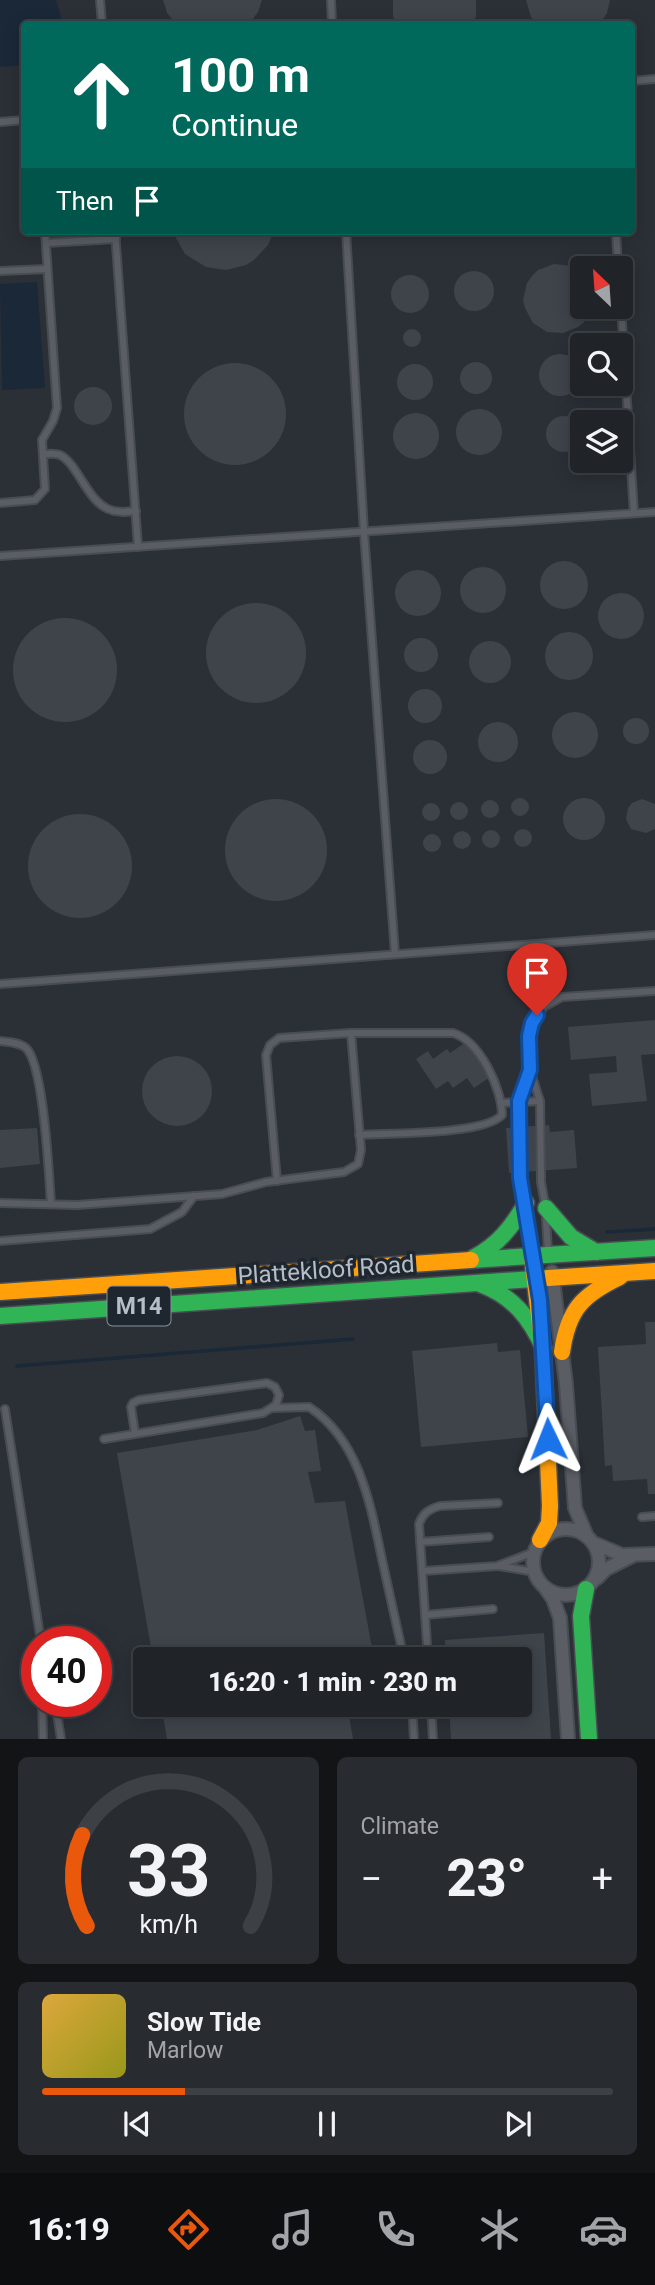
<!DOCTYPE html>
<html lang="en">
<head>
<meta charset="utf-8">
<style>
	:root { --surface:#202428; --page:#282c30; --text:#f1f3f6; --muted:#a2a4a8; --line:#3d4145; --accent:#ea580c }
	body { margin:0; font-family:Roboto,sans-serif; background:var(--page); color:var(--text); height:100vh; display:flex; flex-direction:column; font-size:26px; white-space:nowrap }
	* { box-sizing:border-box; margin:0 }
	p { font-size:23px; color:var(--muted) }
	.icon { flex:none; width:38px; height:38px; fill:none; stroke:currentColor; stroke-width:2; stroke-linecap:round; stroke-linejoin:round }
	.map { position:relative; height:1739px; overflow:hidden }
	.details { display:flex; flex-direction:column; gap:18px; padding:18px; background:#121416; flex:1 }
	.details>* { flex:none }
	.guide { position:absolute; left:21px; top:21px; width:614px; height:214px; border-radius:7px; box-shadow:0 4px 18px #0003,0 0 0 2px var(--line); background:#00695c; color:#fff; overflow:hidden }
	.needle { width:46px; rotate:335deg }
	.tools { position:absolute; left:570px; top:256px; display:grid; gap:14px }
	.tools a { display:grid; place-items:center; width:63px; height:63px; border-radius:7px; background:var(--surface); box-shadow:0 4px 18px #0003,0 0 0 2px var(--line); font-size:35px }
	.speed { position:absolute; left:21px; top:1626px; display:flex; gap:14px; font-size:35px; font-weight:700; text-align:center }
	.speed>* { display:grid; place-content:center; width:91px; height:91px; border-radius:50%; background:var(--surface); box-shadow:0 4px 18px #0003,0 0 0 2px var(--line); line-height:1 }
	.speed .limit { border:10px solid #d22; background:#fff; color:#111 }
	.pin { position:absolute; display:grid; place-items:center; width:60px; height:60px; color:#fff; margin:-72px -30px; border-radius:50% 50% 50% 0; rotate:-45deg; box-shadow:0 0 7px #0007 }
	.pin .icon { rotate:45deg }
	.me { position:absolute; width:77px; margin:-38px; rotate:358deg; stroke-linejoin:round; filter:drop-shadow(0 0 5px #0008) }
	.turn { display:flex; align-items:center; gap:24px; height:147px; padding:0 35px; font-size:32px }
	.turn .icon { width:91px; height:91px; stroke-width:2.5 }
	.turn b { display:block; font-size:49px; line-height:60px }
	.then { display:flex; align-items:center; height:66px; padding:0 35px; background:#0003; gap:14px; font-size:26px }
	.big { font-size:52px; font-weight:800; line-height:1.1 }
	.details .widget { flex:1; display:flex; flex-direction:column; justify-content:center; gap:10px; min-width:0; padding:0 24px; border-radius:10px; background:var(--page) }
	.details .dial { align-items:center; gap:0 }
	.dial svg { height:182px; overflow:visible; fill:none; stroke:var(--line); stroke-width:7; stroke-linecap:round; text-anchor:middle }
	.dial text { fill:var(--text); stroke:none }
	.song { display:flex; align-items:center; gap:21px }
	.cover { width:84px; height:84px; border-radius:10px; background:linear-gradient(135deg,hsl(40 70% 55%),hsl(60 70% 35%)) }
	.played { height:7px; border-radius:4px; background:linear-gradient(90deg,var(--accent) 25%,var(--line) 25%) }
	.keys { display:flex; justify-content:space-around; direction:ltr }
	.heat { display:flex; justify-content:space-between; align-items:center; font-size:38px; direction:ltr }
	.details .tiles { flex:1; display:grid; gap:18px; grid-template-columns:1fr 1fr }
	.widget:last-child { grid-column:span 2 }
	.trip { position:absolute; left:133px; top:1647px; width:399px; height:70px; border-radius:7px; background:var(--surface); box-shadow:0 4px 18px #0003,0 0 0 2px var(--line); font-weight:800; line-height:70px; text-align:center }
	.dock { display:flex; height:112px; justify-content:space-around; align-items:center; background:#0d0e10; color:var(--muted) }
	.dock .icon { width:49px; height:49px }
	.dock .active { color:var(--accent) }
	.dock b { font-size:32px; color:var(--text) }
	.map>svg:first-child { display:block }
	.water { fill:#1b2838 }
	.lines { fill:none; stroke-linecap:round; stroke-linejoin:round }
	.stream { stroke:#1b2838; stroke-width:3.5 }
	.building { fill:#3f444b }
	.lane-casing { stroke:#484d53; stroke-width:10 }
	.street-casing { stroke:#484d53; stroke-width:16 }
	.fast-casing { stroke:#484d53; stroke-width:19 }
	.slow-casing { stroke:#484d53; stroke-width:19 }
	.lane { stroke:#5a5e64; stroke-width:6 }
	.street { stroke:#5a5e64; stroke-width:12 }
	.fast { stroke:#30b455; stroke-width:16 }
	.slow { stroke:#ff9f0a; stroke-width:16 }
	.route-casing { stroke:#114b97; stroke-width:18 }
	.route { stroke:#1a73e8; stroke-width:12 }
	.labels { text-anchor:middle; stroke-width:7; stroke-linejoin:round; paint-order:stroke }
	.shield { fill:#1e2730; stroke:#88909a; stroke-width:2 }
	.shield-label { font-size:23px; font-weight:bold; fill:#b5bdc7 }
	.street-label { font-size:24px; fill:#b5bdc7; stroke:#1e2730 }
</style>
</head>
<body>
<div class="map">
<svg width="655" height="1739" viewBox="0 0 655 1739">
	<rect width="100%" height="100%" fill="#2a3036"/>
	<g class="water">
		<polygon points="0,0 56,0 63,24 24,24 24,65 0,67"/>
		<polygon points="37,282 45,388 2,390 0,284"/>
	</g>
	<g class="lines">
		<g class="stream">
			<polyline points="607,1232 655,1229"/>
			<polyline points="17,1366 353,1339"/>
		</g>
	</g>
	<g class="building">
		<polygon points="163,0 262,0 258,12 249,24 176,24 167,13"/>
		<polygon points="393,0 476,0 476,16 473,24 396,24 393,16"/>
		<polygon points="526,0 610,0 607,13 600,24 536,24 531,17"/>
		<polygon points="172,231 274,231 268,245 254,260 246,265 226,270 206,267 185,254"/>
		<polygon points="554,264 571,266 583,274 583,306 593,306 584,322 578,327 563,333 547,332 533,323 525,308 523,300 527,283 532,276 538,270"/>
		<circle cx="474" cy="291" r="20"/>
		<circle cx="410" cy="294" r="19"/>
		<circle cx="412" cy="338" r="9"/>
		<circle cx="560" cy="375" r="21"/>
		<circle cx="476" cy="378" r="16"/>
		<circle cx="235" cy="414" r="51"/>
		<circle cx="415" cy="382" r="18"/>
		<circle cx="93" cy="406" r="19"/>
		<circle cx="479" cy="432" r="23"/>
		<circle cx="416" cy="436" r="23"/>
		<circle cx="564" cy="434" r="18"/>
		<circle cx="564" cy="585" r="24"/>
		<circle cx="483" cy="590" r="23"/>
		<circle cx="418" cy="593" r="23"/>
		<circle cx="621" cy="616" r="23"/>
		<circle cx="256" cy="653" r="50"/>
		<circle cx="65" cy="670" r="52"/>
		<circle cx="569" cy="656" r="24"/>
		<circle cx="421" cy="655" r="17"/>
		<circle cx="490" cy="662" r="21"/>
		<circle cx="425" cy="706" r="17"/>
		<circle cx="575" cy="735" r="23"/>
		<circle cx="636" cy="731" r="13"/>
		<circle cx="498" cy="742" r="20"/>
		<circle cx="430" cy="757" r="17"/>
		<circle cx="520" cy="807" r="9"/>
		<circle cx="584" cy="819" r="21"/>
		<polygon points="642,799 655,804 655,829 646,833 631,829 626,819 628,808 632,803"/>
		<circle cx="276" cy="850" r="51"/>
		<circle cx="490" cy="809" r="9"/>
		<circle cx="459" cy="811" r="9"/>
		<circle cx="431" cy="812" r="9"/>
		<circle cx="80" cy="866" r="52"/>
		<circle cx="523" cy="838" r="9"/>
		<circle cx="491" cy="839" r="9"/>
		<circle cx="462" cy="840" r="9"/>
		<circle cx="432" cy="843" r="9"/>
		<polygon points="655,1020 655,1054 641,1055 647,1101 592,1106 589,1074 617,1072 616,1056 571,1060 568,1027"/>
		<polygon points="469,1040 493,1075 474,1088 467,1078 453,1088 448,1081 436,1089 416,1059 428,1051 433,1059 447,1049 450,1053"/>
		<circle cx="177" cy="1091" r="35"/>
		<polygon points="549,1125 550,1132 574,1130 577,1168 509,1173 506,1128"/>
		<polygon points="37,1128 40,1164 0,1168 0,1130"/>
		<polygon points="645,1322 655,1322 655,1494 648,1494 647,1479 613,1481 612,1465 605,1466 598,1347 646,1344"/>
		<polygon points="497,1343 498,1352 520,1350 528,1437 421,1447 412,1351"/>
		<polygon points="300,1416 305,1431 315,1430 321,1471 308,1472 315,1503 345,1501 374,1659 153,1659 117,1453 257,1430"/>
		<polygon points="544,1633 551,1739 451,1739 449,1704 520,1704 520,1659 446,1659 445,1640"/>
		<polygon points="161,1704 347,1704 353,1739 167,1739"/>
	</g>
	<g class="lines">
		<g class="lane-casing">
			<g id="lane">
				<polyline points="100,0 102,24"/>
				<polyline points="331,0 332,24"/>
				<polyline points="632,81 655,79"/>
				<polyline points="0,122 24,120"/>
				<polyline points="115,231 138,547"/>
				<polyline points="346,231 364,532 395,954"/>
				<polyline points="616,231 618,268"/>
				<polyline points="46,243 116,239"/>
				<polyline points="0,271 47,269"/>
				<polyline points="621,306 634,513"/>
				<path d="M44,454C49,454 56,453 60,455C77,463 87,500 108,509C117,513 126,512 136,511"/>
				<polyline points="0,503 35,500 45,489 42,440 53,421 57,408 45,231"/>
				<polyline points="0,556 655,512"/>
				<polyline points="0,984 655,935"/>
				<path d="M0,1041C9,1042 19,1042 26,1048C44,1065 49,1176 51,1204"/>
				<polyline points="501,1103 540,1101"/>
				<path d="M277,1181L266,1055L270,1045L279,1038L351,1033H453C480,1041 502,1089 502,1115C484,1135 388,1133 359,1135"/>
				<polyline points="525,1198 520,1178 519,1101 530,1072"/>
				<polyline points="0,1203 77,1205 222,1194 266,1182 344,1172 358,1164 361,1150 351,1033"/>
				<polyline points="545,1204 541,1182 540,1101 530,1070 529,1036 532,1023 544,1007 562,997 655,991"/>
				<polyline points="527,1213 531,1254"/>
				<polyline points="546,1218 548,1252"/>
				<polyline points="0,1241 150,1229 182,1212 194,1196"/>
				<path d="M272,1408L309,1407C361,1441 371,1508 383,1564C390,1596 397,1627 404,1659"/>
				<polyline points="5,1409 41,1642"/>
				<polyline points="104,1439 263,1413 276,1405 279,1395 275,1387 267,1383 139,1400 133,1403 131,1407 135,1433"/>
				<polyline points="642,1517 655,1516"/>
				<polyline points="420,1542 489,1537"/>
				<polyline points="499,1566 535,1572"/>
				<polyline points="423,1571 497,1566 534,1552"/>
				<polyline points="425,1615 493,1609"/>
				<path d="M428,1659L419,1524C423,1513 429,1509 440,1506L498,1503"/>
				<polyline points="42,1701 43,1739"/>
				<polyline points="55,1701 61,1739"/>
				<polyline points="412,1704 414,1739"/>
				<polyline points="431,1704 433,1739"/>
			</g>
		</g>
		<g class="street-casing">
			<g id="street">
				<polyline points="552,1272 566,1384 575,1508 586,1534"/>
				<circle cx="566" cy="1562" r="33"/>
				<polyline points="596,1544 622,1555 655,1554"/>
				<polyline points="597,1578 606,1569 632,1556"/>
				<polyline points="546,1589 553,1599 560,1618 568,1739"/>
			</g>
		</g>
		<g class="fast-casing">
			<g id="fast">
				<polyline points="546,1208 571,1237 596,1252"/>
				<path d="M473,1258C498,1245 512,1227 526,1203"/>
				<polyline points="471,1260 655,1248"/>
				<path d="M480,1284C513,1296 530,1318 544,1349"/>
				<polyline points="0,1316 548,1278"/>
				<polyline points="586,1589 581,1616 589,1739"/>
			</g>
		</g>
		<g class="slow-casing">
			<g id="slow">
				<polyline points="532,1257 543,1350 550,1506 549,1523 540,1540"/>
				<polyline points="548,1278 655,1271"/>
				<polyline points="0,1292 471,1260"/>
				<path d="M562,1352C568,1310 582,1295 620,1277"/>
			</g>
		</g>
		<use href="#lane" class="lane"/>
		<use href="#street" class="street"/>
		<use href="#fast" class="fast"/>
		<use href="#slow" class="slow"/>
	</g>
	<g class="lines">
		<g class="route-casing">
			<polyline id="route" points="537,1015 532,1023 529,1036 530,1070 519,1101 520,1178 540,1300 548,1439"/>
		</g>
		<use href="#route" class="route"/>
	</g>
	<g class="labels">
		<rect class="shield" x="107.5" y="1286.5" width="63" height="39" rx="5"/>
		<g class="shield-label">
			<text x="139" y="1314">M14</text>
		</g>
		<g class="street-label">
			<text transform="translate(326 1270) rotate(-4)" y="8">Plattekloof Road</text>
		</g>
	</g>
</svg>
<div class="tools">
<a><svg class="needle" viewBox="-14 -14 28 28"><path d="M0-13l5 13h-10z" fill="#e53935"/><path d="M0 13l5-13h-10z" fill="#a2a4a8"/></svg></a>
<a><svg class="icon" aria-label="search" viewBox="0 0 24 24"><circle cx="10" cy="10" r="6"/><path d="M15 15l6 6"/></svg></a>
<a><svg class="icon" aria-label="layers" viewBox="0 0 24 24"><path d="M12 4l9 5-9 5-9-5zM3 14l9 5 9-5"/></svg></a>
</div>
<div class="speed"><div class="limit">40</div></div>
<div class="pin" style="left:537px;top:1015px;background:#d93025"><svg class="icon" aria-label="arrive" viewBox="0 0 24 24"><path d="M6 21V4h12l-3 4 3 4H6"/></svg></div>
<svg class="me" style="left:548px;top:1439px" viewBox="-20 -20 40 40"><path d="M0-17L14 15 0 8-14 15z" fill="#1a73e8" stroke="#fff" stroke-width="4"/></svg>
<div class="trip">16:20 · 1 min · 230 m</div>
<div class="guide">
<div class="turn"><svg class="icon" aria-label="ahead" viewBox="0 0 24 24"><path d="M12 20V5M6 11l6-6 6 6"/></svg><div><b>100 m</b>Continue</div></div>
<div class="then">Then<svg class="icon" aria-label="arrive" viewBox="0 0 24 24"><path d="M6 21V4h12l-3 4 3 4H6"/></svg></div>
</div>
</div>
<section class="details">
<div class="tiles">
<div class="widget dial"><svg viewBox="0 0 100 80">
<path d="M14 69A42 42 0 1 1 86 69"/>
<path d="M14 69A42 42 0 0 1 12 29" stroke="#ea580c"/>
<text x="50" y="56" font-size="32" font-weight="700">33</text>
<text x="50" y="72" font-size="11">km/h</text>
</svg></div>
<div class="widget"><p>Climate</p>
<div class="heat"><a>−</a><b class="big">23°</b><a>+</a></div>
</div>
<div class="widget">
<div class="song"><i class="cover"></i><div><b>Slow Tide</b><p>Marlow</p></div></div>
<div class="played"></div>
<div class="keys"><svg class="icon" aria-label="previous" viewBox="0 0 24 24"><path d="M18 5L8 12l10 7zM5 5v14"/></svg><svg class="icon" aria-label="pause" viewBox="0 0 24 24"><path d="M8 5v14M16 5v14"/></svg><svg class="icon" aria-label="next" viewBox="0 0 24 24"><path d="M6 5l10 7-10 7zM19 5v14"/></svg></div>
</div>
</div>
</section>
<nav class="dock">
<b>16:19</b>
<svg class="icon active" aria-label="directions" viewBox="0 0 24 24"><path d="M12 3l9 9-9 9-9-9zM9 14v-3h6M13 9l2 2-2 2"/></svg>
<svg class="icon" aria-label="music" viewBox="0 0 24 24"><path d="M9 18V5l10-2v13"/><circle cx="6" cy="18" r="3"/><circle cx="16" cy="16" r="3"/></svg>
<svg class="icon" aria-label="phone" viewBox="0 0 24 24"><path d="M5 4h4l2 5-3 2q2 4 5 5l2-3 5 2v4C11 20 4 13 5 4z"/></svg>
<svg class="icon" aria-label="climate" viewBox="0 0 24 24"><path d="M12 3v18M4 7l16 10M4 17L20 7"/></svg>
<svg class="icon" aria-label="car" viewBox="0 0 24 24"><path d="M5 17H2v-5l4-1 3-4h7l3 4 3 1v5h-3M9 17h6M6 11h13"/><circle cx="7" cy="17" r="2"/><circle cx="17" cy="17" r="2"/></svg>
</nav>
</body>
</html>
